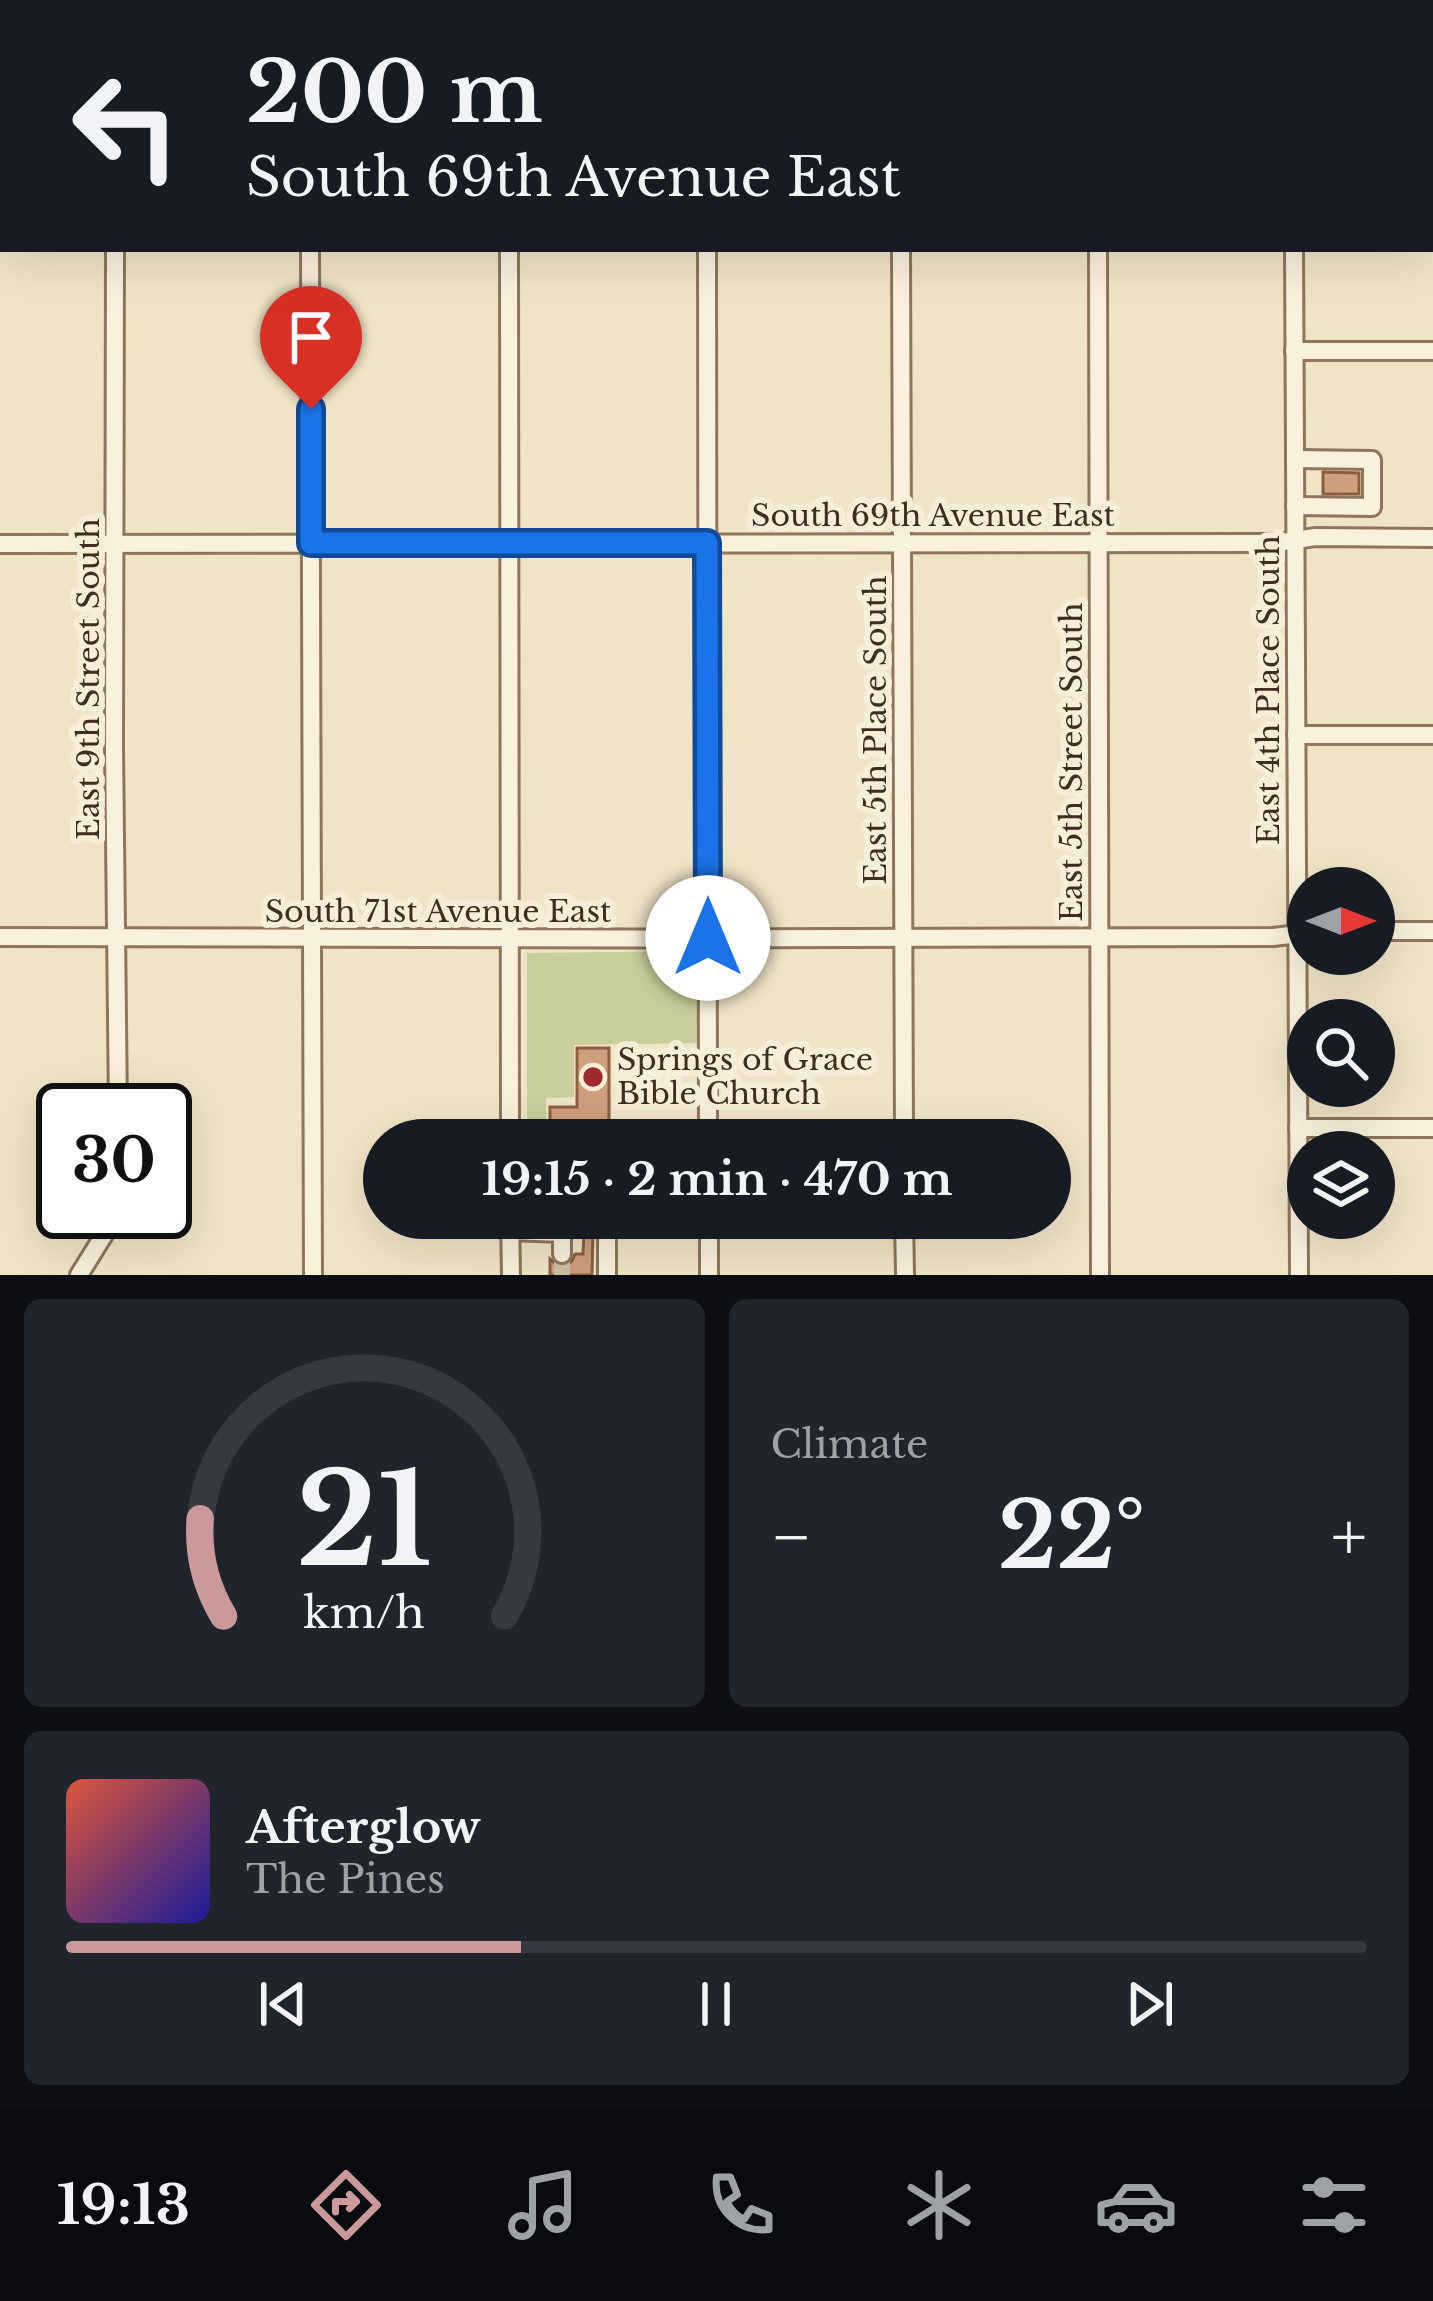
<!DOCTYPE html>
<html lang="en">
<head>
<meta charset="utf-8">
<style>
	:root { --surface:#171b24; --page:#20242c; --text:#f1f3f6; --muted:#9ea1a6; --line:#363941; --accent:#cc999b }
	body { margin:0; font-family:"Libre Baskerville",serif; background:var(--page); color:var(--text); height:100vh; display:flex; flex-direction:column; font-size:45px; white-space:nowrap }
	* { box-sizing:border-box; margin:0 }
	p { font-size:39px; color:var(--muted) }
	.icon { flex:none; width:66px; height:66px; fill:none; stroke:currentColor; stroke-width:2; stroke-linecap:round; stroke-linejoin:round }
	.map { position:relative; height:1275px; overflow:hidden }
	.side { display:flex; flex-direction:column; gap:24px; padding:24px; background:#0d0f14; flex:1 }
	.side>* { flex:none }
	.top-card { position:absolute; left:0px; top:0px; width:1434px; height:252px; box-shadow:0 12px 48px #0002; background:#171b24; color:var(--text); overflow:hidden }
	.needle { width:78px; rotate:90deg }
	.fabs { position:absolute; left:1287px; top:867px; display:grid; gap:24px }
	.fabs a { display:grid; place-items:center; width:108px; height:108px; border-radius:50%; background:var(--surface); box-shadow:0 12px 48px #0002; font-size:60px }
	.speed { position:absolute; left:36px; top:1083px; display:flex; gap:24px; font-size:60px; font-weight:700; text-align:center }
	.speed>* { display:grid; place-content:center; width:156px; height:156px; border-radius:50%; background:var(--surface); box-shadow:0 12px 48px #0002; line-height:1 }
	.speed .limit { border:6px solid #111; border-radius:18px; background:#fff; color:#111 }
	.pin { position:absolute; display:grid; place-items:center; width:102px; height:102px; color:#fff; margin:-123px -51px; border-radius:50% 50% 50% 0; rotate:-45deg; box-shadow:0 0 12px #0007 }
	.pin .icon { rotate:45deg }
	.me { position:absolute; width:132px; margin:-66px; rotate:0deg; stroke-linejoin:round; filter:drop-shadow(0 0 9px #0008) }
	.turn { display:flex; align-items:center; gap:42px; height:252px; padding:0 48px; font-size:54px }
	.turn .icon { width:156px; height:156px; stroke-width:2.5 }
	.turn b { display:block; font-size:84px; line-height:102px }
	.big { font-size:90px; font-weight:700; line-height:1.1 }
	.side .tile { flex:1; display:flex; flex-direction:column; justify-content:center; gap:18px; min-width:0; padding:0 42px; border-radius:18px; background:var(--page) }
	.side .dial { align-items:center; gap:0 }
	.dial svg { height:312px; overflow:visible; fill:none; stroke:var(--line); stroke-width:7; stroke-linecap:round; text-anchor:middle }
	.dial text { fill:var(--text); stroke:none }
	.song { display:flex; align-items:center; gap:36px }
	.cover { width:144px; height:144px; border-radius:18px; background:linear-gradient(135deg,hsl(10 70% 55%),hsl(240 70% 35%)) }
	.played { height:12px; border-radius:6px; background:linear-gradient(90deg,var(--accent) 35%,var(--line) 35%) }
	.keys { display:flex; justify-content:space-around; direction:ltr }
	.heat { display:flex; justify-content:space-between; align-items:center; font-size:66px; direction:ltr }
	.side .tiles { flex:1; display:grid; gap:24px; grid-template-columns:1fr 1fr }
	.tile:last-child { grid-column:span 2 }
	.trip { position:absolute; left:363px; top:1119px; width:708px; height:120px; border-radius:60px; background:var(--surface); box-shadow:0 12px 48px #0002; font-weight:700; line-height:120px; text-align:center }
	.menu { display:flex; height:192px; justify-content:space-around; align-items:center; background:#090b0e; color:var(--muted) }
	.menu .icon { width:84px; height:84px }
	.menu .current { color:var(--accent) }
	.menu b { font-size:54px; color:var(--text) }
	.map>svg:first-child { display:block }
	.green { fill:#c9cf9b }
	.building { fill:#cf9f7d; stroke:#8d5f41; stroke-width:3 }
	.lines { fill:none; stroke-linecap:round; stroke-linejoin:round }
	.minor-tunnel { stroke:#ccc0a6; stroke-width:16; stroke-dasharray:16 8; stroke-linecap:butt }
	.minor-casing { stroke:#8d765c; stroke-width:22 }
	.minor { stroke:#faf1dc; stroke-width:16 }
	.route-casing { stroke:#114b97; stroke-width:30 }
	.route { stroke:#1a73e8; stroke-width:21 }
	.poi-dot { fill:#9e2a2b; stroke:#f7eed8; stroke-width:4.5 }
	.labels { text-anchor:middle; stroke-width:12; stroke-linejoin:round; paint-order:stroke }
	.street-label { font-size:30px; fill:#3d2e20; stroke:#f7eed8 }
	.poi-label { font-size:30px; fill:#3d2e20; stroke:#f7eed8; text-anchor:start }
</style>
</head>
<body>
<div class="map">
<svg width="1433" height="1275" viewBox="0 0 1433 1275">
	<rect width="100%" height="100%" fill="#f0e4c8"/>
	<polygon class="green" points="697,951 699,1043 574,1045 574,1097 546,1098 546,1132 527,1132 527,953"/>
	<g class="building">
		<polygon points="1323,472 1359,473 1359,494 1323,494"/>
		<polygon points="577,1048 609,1048 609,1133 550,1133 550,1107 577,1107"/>
		<polygon points="584,1231 593,1231 592,1275 550,1275 550,1259 557,1265 563,1267 572,1261 575,1254 583,1254"/>
	</g>
	<g class="lines">
		<polyline class="minor-tunnel" points="562,1275 562,1254"/>
		<g class="minor-casing">
			<g id="minor">
				<polyline points="115,0 115,3"/>
				<polyline points="310,0 310,3"/>
				<polyline points="509,0 509,3"/>
				<polyline points="706,0 706,3"/>
				<polyline points="900,0 900,3"/>
				<polyline points="1098,0 1098,3"/>
				<polyline points="1294,0 1294,3"/>
				<polyline points="0,149 3,149"/>
				<polyline points="1431,156 1433,156"/>
				<polyline points="115,249 114,746 118,1110"/>
				<polyline points="310,249 313,1275"/>
				<polyline points="509,249 510,1140"/>
				<polyline points="707,249 708,1140"/>
				<polyline points="901,249 904,1140"/>
				<polyline points="1098,249 1100,1275"/>
				<polyline points="1294,249 1299,1275"/>
				<polyline points="1294,351 1433,351"/>
				<polyline points="1295,459 1372,460 1372,507 1295,506"/>
				<polyline points="0,544 1277,543 1315,537 1433,538"/>
				<polyline points="1296,735 1433,735"/>
				<polyline points="1374,931 1433,931"/>
				<path d="M0,937C424,941 849,937 1273,937L1308,933"/>
				<polyline points="637,1096 708,1096"/>
				<polyline points="1298,1128 1433,1128"/>
				<polyline points="510,1218 511,1275"/>
				<polyline points="709,1218 709,1275"/>
				<polyline points="904,1218 905,1275"/>
				<polyline points="510,1231 562,1233 562,1254"/>
				<polyline points="607,1236 607,1275"/>
				<polyline points="79,1275 107,1230 114,1212"/>
			</g>
		</g>
		<use href="#minor" class="minor"/>
	</g>
	<g class="lines">
		<g class="route-casing">
			<polyline id="route" points="311,409 311,543 707,543 708,938"/>
		</g>
		<use href="#route" class="route"/>
	</g>
	<circle class="poi-dot" cx="593" cy="1077" r="12"/>
	<g class="labels">
		<g class="street-label">
			<text x="933" y="526">South 69th Avenue East</text>
			<text transform="translate(89 679) rotate(-90)" y="10">East 9th Street South</text>
			<text transform="translate(1269 690) rotate(-90)" y="10">East 4th Place South</text>
			<text transform="translate(876 730) rotate(-90)" y="10">East 5th Place South</text>
			<text transform="translate(1072 762) rotate(-90)" y="10">East 5th Street South</text>
			<text x="438" y="922">South 71st Avenue East</text>
		</g>
		<g class="poi-label">
			<text x="617" y="1070">Springs of Grace<tspan x="617" dy="34">Bible Church</tspan></text>
		</g>
	</g>
</svg>
<div class="fabs">
<a><svg class="needle" viewBox="-14 -14 28 28"><path d="M0-13l5 13h-10z" fill="#e53935"/><path d="M0 13l5-13h-10z" fill="#9ea1a6"/></svg></a>
<a><svg class="icon" aria-label="search" viewBox="0 0 24 24"><circle cx="10" cy="10" r="6"/><path d="M15 15l6 6"/></svg></a>
<a><svg class="icon" aria-label="layers" viewBox="0 0 24 24"><path d="M12 4l9 5-9 5-9-5zM3 14l9 5 9-5"/></svg></a>
</div>
<div class="speed"><div class="limit">30</div></div>
<div class="pin" style="left:311px;top:409px;background:#d93025"><svg class="icon" aria-label="arrive" viewBox="0 0 24 24"><path d="M6 21V4h12l-3 4 3 4H6"/></svg></div>
<svg class="me" style="left:708px;top:938px" viewBox="-20 -20 40 40"><circle r="19" fill="#fff"/><path d="M0-13L10 11 0 6-10 11z" fill="#1a73e8"/></svg>
<div class="trip">19:15 · 2 min · 470 m</div>
<div class="top-card">
<div class="turn"><svg class="icon" aria-label="left" viewBox="0 0 24 24"><path d="M17 20v-9H6M10 6l-5 5 5 5"/></svg><div><b>200 m</b>South 69th Avenue East</div></div>
</div>
</div>
<section class="side">
<div class="tiles">
<div class="tile dial"><svg viewBox="0 0 100 80">
<path d="M14 69A42 42 0 1 1 86 69"/>
<path d="M14 69A42 42 0 0 1 8 44" stroke="#cc999b"/>
<text x="50" y="56" font-size="32" font-weight="700">21</text>
<text x="50" y="72" font-size="11">km/h</text>
</svg></div>
<div class="tile"><p>Climate</p>
<div class="heat"><a>−</a><b class="big">22°</b><a>+</a></div>
</div>
<div class="tile">
<div class="song"><i class="cover"></i><div><b>Afterglow</b><p>The Pines</p></div></div>
<div class="played"></div>
<div class="keys"><svg class="icon" aria-label="previous" viewBox="0 0 24 24"><path d="M18 5L8 12l10 7zM5 5v14"/></svg><svg class="icon" aria-label="pause" viewBox="0 0 24 24"><path d="M8 5v14M16 5v14"/></svg><svg class="icon" aria-label="next" viewBox="0 0 24 24"><path d="M6 5l10 7-10 7zM19 5v14"/></svg></div>
</div>
</div>
</section>
<nav class="menu">
<b>19:13</b>
<svg class="icon current" aria-label="directions" viewBox="0 0 24 24"><path d="M12 3l9 9-9 9-9-9zM9 14v-3h6M13 9l2 2-2 2"/></svg>
<svg class="icon" aria-label="music" viewBox="0 0 24 24"><path d="M9 18V5l10-2v13"/><circle cx="6" cy="18" r="3"/><circle cx="16" cy="16" r="3"/></svg>
<svg class="icon" aria-label="phone" viewBox="0 0 24 24"><path d="M5 4h4l2 5-3 2q2 4 5 5l2-3 5 2v4C11 20 4 13 5 4z"/></svg>
<svg class="icon" aria-label="climate" viewBox="0 0 24 24"><path d="M12 3v18M4 7l16 10M4 17L20 7"/></svg>
<svg class="icon" aria-label="car" viewBox="0 0 24 24"><path d="M5 17H2v-5l4-1 3-4h7l3 4 3 1v5h-3M9 17h6M6 11h13"/><circle cx="7" cy="17" r="2"/><circle cx="17" cy="17" r="2"/></svg>
<svg class="icon" aria-label="filters" viewBox="0 0 24 24"><path d="M4 7h16M4 17h16"/><circle cx="9" cy="7" r="2"/><circle cx="15" cy="17" r="2"/></svg>
</nav>
</body>
</html>
